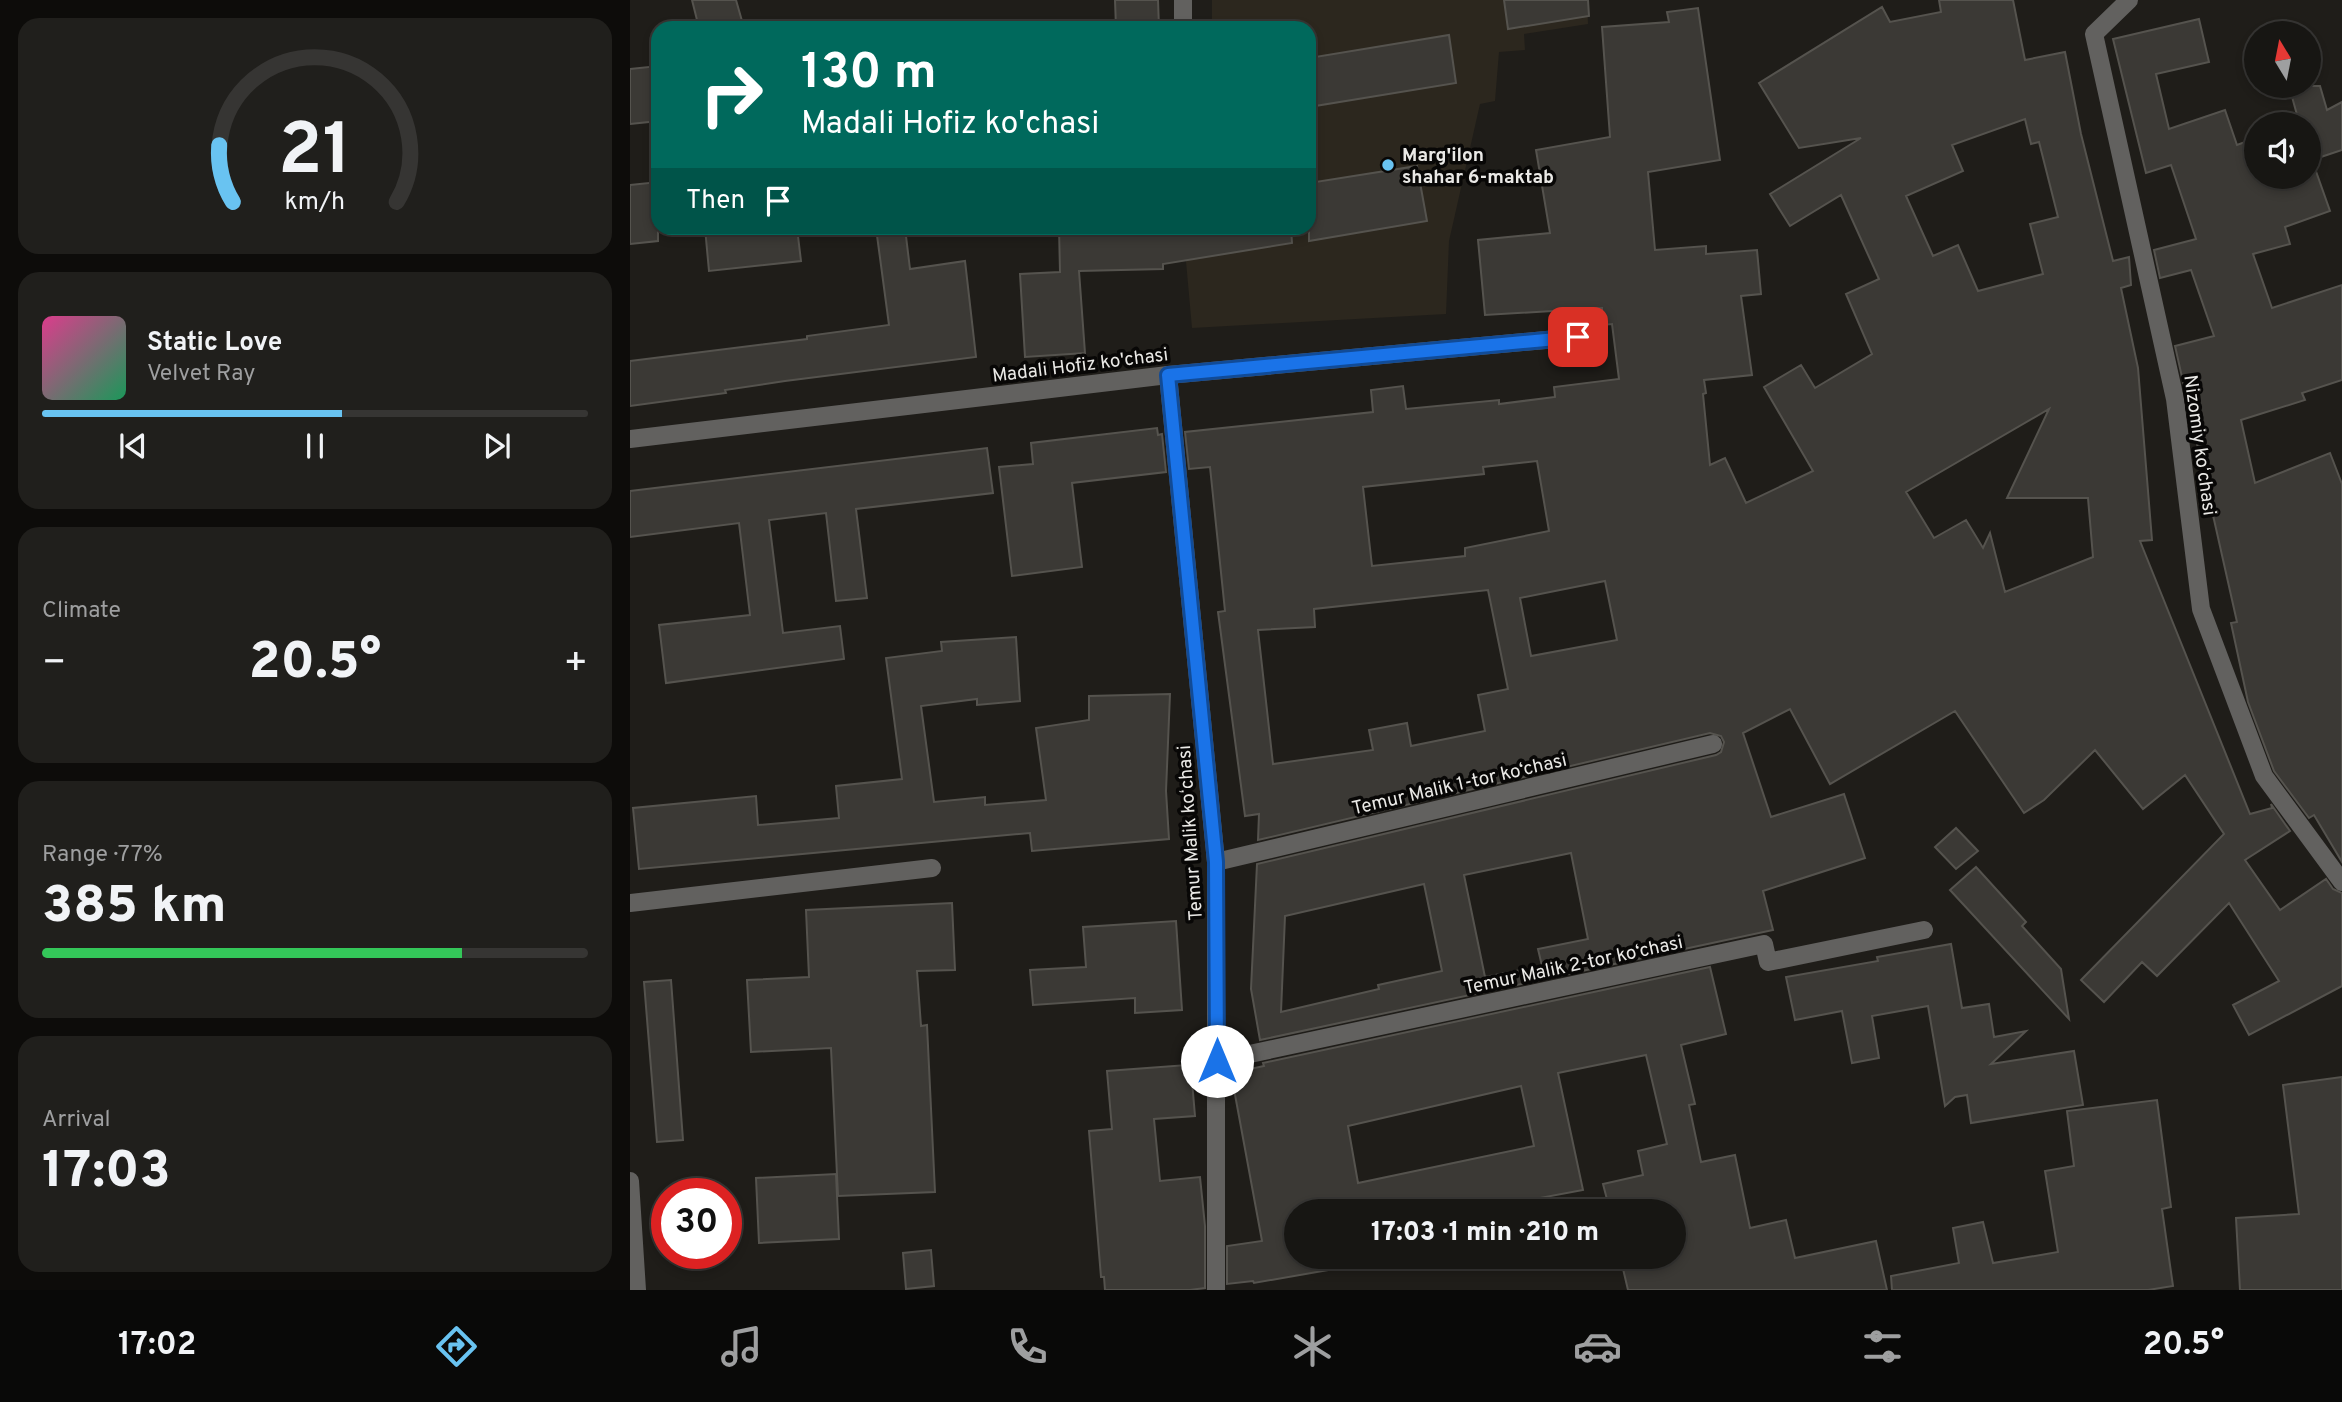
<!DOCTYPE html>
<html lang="en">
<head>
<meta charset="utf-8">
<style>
	:root { --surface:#171613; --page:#201f1c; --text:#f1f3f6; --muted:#9e9fa0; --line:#363533; --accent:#69c3f1 }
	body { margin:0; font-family:Overpass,sans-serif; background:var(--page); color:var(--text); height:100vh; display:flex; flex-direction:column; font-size:26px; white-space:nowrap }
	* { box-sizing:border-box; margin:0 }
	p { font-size:23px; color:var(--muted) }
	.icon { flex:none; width:38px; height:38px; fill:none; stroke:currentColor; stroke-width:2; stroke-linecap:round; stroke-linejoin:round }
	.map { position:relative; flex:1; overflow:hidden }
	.drawer { display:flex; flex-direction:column; gap:18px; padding:18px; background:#0d0c0a; width:630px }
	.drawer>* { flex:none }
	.banner { position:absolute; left:21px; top:21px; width:665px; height:214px; border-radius:21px; box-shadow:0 4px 10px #0003,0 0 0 2px var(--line); background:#00695c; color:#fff; overflow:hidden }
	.needle { width:46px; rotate:350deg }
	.tools { position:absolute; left:1614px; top:21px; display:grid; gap:14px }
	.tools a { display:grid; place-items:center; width:77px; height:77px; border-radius:50%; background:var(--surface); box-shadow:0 4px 10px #0003,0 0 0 2px var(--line); font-size:35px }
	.speed { position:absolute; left:21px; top:1178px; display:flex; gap:14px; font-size:35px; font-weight:700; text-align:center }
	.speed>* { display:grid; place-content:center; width:91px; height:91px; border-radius:50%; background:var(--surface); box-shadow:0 4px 10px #0003,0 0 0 2px var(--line); line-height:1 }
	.speed .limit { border:10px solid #d22; background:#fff; color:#111 }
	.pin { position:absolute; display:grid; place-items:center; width:60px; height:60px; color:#fff; margin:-30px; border-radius:14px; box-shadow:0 4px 10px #0006 }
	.me { position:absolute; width:77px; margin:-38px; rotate:0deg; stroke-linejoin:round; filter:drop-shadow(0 0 5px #0008) }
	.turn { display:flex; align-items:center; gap:24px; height:147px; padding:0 35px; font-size:32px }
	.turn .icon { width:91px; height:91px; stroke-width:2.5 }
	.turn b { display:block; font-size:49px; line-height:60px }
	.then { display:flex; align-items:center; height:66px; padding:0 35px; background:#0003; gap:14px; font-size:26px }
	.big { font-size:52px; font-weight:800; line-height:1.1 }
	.drawer .card { flex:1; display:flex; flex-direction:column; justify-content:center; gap:10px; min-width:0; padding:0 24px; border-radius:21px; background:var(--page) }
	.drawer .dial { align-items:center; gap:0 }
	.dial svg { height:182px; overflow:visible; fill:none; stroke:var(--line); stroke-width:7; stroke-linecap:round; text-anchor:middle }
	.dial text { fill:var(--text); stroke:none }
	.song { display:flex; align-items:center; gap:21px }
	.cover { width:84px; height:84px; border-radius:10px; background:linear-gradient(135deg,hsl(330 70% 55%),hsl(150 70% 35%)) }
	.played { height:7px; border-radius:4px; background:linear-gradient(90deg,var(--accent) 55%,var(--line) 55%) }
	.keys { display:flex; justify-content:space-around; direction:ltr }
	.heat { display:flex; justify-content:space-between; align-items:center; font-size:38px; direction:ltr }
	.charge { height:10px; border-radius:5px; background:linear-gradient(90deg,#34c759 77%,var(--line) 0) }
	.trip { position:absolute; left:654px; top:1199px; width:402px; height:70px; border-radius:35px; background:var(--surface); box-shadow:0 4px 10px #0003,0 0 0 2px var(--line); font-weight:800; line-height:70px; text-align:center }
	.dock { display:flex; height:112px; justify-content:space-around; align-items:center; background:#090908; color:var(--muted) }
	.dock .icon { width:49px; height:49px }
	.dock .on { color:var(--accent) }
	.dock b { font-size:32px; color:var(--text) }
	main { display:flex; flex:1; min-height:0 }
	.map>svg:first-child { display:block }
	.built { fill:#2c271e }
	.building { fill:#3b3935; stroke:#55534e; stroke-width:2; fill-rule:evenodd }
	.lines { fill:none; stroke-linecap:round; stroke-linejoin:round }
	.minor { stroke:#62615f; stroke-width:18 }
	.route-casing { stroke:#114b97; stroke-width:18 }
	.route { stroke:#1a73e8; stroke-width:12 }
	.poi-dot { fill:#69c3f1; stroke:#080706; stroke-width:2.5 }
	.labels { text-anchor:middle; stroke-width:7; stroke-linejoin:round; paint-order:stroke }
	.poi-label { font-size:19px; font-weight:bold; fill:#eae9e6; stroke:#080706; text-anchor:start }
	.street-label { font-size:19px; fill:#eae9e6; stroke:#080706 }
</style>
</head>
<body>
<main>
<section class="drawer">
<div class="card dial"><svg viewBox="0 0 100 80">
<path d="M14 69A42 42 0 1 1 86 69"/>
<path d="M14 69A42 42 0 0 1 8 44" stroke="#69c3f1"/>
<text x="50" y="56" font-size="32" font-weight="700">21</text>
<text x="50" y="72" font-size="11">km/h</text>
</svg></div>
<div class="card">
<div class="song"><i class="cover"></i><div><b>Static Love</b><p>Velvet Ray</p></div></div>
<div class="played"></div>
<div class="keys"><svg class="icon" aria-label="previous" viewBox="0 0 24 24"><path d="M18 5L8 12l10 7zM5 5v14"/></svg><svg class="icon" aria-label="pause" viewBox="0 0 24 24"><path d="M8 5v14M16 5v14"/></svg><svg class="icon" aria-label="next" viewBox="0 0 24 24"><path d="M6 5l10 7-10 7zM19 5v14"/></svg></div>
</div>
<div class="card"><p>Climate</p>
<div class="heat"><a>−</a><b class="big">20.5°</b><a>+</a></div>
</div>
<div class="card"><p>Range · 77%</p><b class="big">385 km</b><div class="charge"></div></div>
<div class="card"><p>Arrival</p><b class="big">17:03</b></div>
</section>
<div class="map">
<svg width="1712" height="1290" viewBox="0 0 1712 1290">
	<rect width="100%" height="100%" fill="#1f1d19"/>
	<polygon class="built" points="582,0 957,0 958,24 894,34 895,50 869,52 865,101 850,104 819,241 816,314 562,328 553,228 679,228 679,28 582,28"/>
	<g class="building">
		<polygon points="62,0 106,0 114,28 69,28"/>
		<polygon points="485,0 528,0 529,28 486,28"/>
		<polygon points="874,0 958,0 959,16 878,29"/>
		<path d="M1309,0H1383L1395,60L1435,52L1451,134L1483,261L1499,257L1501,285L1491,288L1508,368L1522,540L1510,541L1620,814L1642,808L1641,804L1660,831L1615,860L1650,910L1696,879L1703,889L1712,893V986L1619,1035L1603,1005L1649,981L1599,903L1527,976L1512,962L1474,1002L1451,980L1594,834L1555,775L1513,809L1465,750L1414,800L1394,813L1325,711L1200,784L1160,709L1113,733L1141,817L1214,794L1235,858L1133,891L1143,930L630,1040L621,989L627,864L1086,755L1091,752L1094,742L1091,736L1080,733L628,840L629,814L615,816L588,612L595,611L580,467L559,469L555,432L743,412L741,390L773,386L776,409L869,400V404L925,397L924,387L989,379L982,324L973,325L972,308L855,315L848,240L920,233L906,150L980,137L972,27L1039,22L1037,12L1068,8L1090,160L1018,172L1025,250L1076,246V254L1127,250L1131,294L1111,296L1122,375L1074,380L1076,393L1073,394L1080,465L1095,458L1116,503L1183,471L1134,387L1171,365L1185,388L1242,354L1216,294L1249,279L1211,195L1160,226L1140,194L1231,138L1169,148L1129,83L1252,7L1260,22L1311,12ZM1395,119L1401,144L1409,142L1428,217L1400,224L1413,274L1348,291L1328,245L1303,256L1276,196L1333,171L1322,145ZM1419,409L1377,498H1458L1463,557L1375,592L1360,533L1353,548L1336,520L1304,538L1276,492ZM907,461L919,531L835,548V556L742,566L733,487L854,474L853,467ZM975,581L987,640L901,656L890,598ZM858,590L878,689L848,695L855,731L781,746L777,723L739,730L743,750L643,764L628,630L685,627L684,609ZM941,853L958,939L908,949L912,966L855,977L834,875ZM794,884L812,971L748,985L749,989L651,1012L655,916Z"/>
		<polygon points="1569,19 1579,62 1526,74 1539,129 1595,110 1607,145 1626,138 1626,177 1678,177 1678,124 1662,124 1669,122 1659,86 1690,86 1697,110 1712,102 1712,150 1682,160 1700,211 1655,227 1660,244 1623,254 1642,308 1712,285 1712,380 1672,393 1675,400 1611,420 1625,483 1700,453 1712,484 1712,862 1684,815 1679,818 1644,771 1618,702 1601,623 1607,622 1545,346 1584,336 1561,270 1530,278 1524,250 1566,239 1541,165 1516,173 1483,39"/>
		<polygon points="819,35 826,83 679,107 679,58"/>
		<polygon points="28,66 28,121 0,124 0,69"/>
		<polygon points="787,166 797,221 679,241 679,183"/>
		<polygon points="28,182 28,241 0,244 0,185"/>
		<polygon points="75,228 167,228 171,261 79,271"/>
		<polygon points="246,228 275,228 280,269 335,261 346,357 155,381 95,390 96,393 0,406 0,361 177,339 177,336 259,325"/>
		<polygon points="429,228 661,228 662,243 533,264 533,269 449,271 455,353 395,357 390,274 430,272"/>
		<polygon points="527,428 528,435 532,434 536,472 442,483 452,567 382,576 369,467 403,464 401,443"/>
		<polygon points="357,448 363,493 226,509 237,598 206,601 196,513 139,520 153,633 210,626 214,659 36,683 29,625 120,615 109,523 0,537 0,491"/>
		<polygon points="386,637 390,701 347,705 347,699 291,706 304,802 355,797 355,805 416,800 406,728 459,720 459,696 540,694 536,791 539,839 402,851 400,833 9,869 3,808 126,796 128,825 209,818 206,786 272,779 256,658 312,651 311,642"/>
		<polygon points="1326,828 1348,851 1326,869 1305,847"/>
		<polygon points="1346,867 1396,922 1392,926 1431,969 1439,1019 1320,890"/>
		<polygon points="322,903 325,970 287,971 291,1026 297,1025 305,1192 208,1196 201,1048 121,1052 117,980 179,977 176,910"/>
		<polygon points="546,921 552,1010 505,1013 505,998 403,1005 400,970 456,967 453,927"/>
		<polygon points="1321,944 1332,1008 1359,1004 1364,1037 1396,1031 1361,1064 1444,1051 1453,1105 1341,1123 1337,1095 1325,1097 1315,1106 1298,1006 1242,1016 1249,1058 1222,1063 1212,1011 1165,1020 1156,977 1248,961 1247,957"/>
		<path d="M1080,967L1096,1034L1051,1045L1065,1104L1059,1105L1071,1162L1105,1155L1120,1228L1156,1220L1165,1258L1246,1241L1257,1290H998L990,1256H1045V1211H980L973,1184L1013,1175L1008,1151L1037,1144L1016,1055L928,1073L953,1190L840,1211H667V1256H725L727,1265L624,1283L623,1281L597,1284V1246L632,1241L601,1073L634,1066L633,1063ZM891,1086L904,1146L728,1183L718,1126Z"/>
		<polygon points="41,980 53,1140 27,1142 14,982"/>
		<polygon points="557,1065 558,1082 562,1081 565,1116 524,1119 530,1181 570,1177 575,1226 575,1288 560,1290 475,1290 474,1277 471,1277 459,1131 482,1129 477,1071"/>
		<polygon points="1712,1077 1712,1290 1610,1290 1606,1218 1669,1214 1653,1085"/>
		<polygon points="1527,1100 1541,1207 1532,1209 1543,1286 1518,1290 1262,1290 1261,1276 1329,1263 1323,1228 1353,1222 1363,1263 1428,1252 1415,1171 1444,1166 1437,1111"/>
		<polygon points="206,1174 209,1239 129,1243 126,1178"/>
		<polygon points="301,1250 304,1286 276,1289 273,1253"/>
	</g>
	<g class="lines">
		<g class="minor">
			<polyline points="1499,0 1464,34 1545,399 1571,609 1634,776 1712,882"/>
			<polyline points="553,28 553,0"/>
			<polyline points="538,375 586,862 586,1290"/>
			<polyline points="0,439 538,375 948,337"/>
			<polyline points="586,862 1083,744"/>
			<polyline points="0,903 302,868"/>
			<polyline points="587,1061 1134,944 1138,962 1294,930"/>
			<polyline points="0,1181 7,1290"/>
		</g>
	</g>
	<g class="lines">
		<g class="route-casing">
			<polyline id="route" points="587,1061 586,862 538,375 948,337"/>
		</g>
		<use href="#route" class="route"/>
	</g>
	<circle class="poi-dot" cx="758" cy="165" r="7"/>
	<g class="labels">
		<g class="poi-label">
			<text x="772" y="161">Marg'ilon<tspan x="772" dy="22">shahar 6-maktab</tspan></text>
		</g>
		<g class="street-label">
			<text transform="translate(450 364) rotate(-7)" y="7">Madali Hofiz ko'chasi</text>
			<text transform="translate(1571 445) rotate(82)" y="7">Nizomiy koʻchasi</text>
			<text transform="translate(829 783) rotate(-13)" y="7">Temur Malik 1-tor ko‘chasi</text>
			<text transform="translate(559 833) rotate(-94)" y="7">Temur Malik koʻchasi</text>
			<text transform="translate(943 964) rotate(-12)" y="7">Temur Malik 2-tor ko‘chasi</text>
		</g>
	</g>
</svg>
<div class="tools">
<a><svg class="needle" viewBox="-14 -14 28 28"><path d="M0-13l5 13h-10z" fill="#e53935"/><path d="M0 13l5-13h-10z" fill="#9e9fa0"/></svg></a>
<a><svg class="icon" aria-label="sound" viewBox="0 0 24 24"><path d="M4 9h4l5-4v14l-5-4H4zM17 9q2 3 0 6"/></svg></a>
</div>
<div class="speed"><div class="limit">30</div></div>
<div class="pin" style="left:948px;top:337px;background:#d93025"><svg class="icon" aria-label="arrive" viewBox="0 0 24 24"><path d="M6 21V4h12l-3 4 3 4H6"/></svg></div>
<svg class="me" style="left:587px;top:1061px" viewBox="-20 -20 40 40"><circle r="19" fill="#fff"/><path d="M0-13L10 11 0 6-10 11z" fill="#1a73e8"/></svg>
<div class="trip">17:03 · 1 min · 210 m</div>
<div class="banner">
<div class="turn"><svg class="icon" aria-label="right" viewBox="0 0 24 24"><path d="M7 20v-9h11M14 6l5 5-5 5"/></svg><div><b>130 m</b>Madali Hofiz ko'chasi</div></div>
<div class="then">Then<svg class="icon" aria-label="arrive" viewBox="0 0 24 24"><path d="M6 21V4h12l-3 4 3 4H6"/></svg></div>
</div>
</div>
</main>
<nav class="dock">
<b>17:02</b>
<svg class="icon on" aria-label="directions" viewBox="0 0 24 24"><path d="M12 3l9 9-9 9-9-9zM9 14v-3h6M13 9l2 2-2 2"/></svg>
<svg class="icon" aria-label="music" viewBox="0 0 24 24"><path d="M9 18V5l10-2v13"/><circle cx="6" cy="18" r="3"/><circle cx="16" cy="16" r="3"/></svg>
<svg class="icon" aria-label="phone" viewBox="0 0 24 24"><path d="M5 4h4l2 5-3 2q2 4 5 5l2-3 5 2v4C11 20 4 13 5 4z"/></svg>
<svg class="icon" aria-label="climate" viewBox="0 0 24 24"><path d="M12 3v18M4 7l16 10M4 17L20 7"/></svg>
<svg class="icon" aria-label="car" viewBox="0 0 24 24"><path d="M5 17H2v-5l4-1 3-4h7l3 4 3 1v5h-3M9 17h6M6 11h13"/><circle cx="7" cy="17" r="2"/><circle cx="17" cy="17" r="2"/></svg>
<svg class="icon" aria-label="filters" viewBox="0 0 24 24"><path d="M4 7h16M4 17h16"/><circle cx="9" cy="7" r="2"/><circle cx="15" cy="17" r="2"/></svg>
<b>20.5°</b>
</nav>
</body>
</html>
